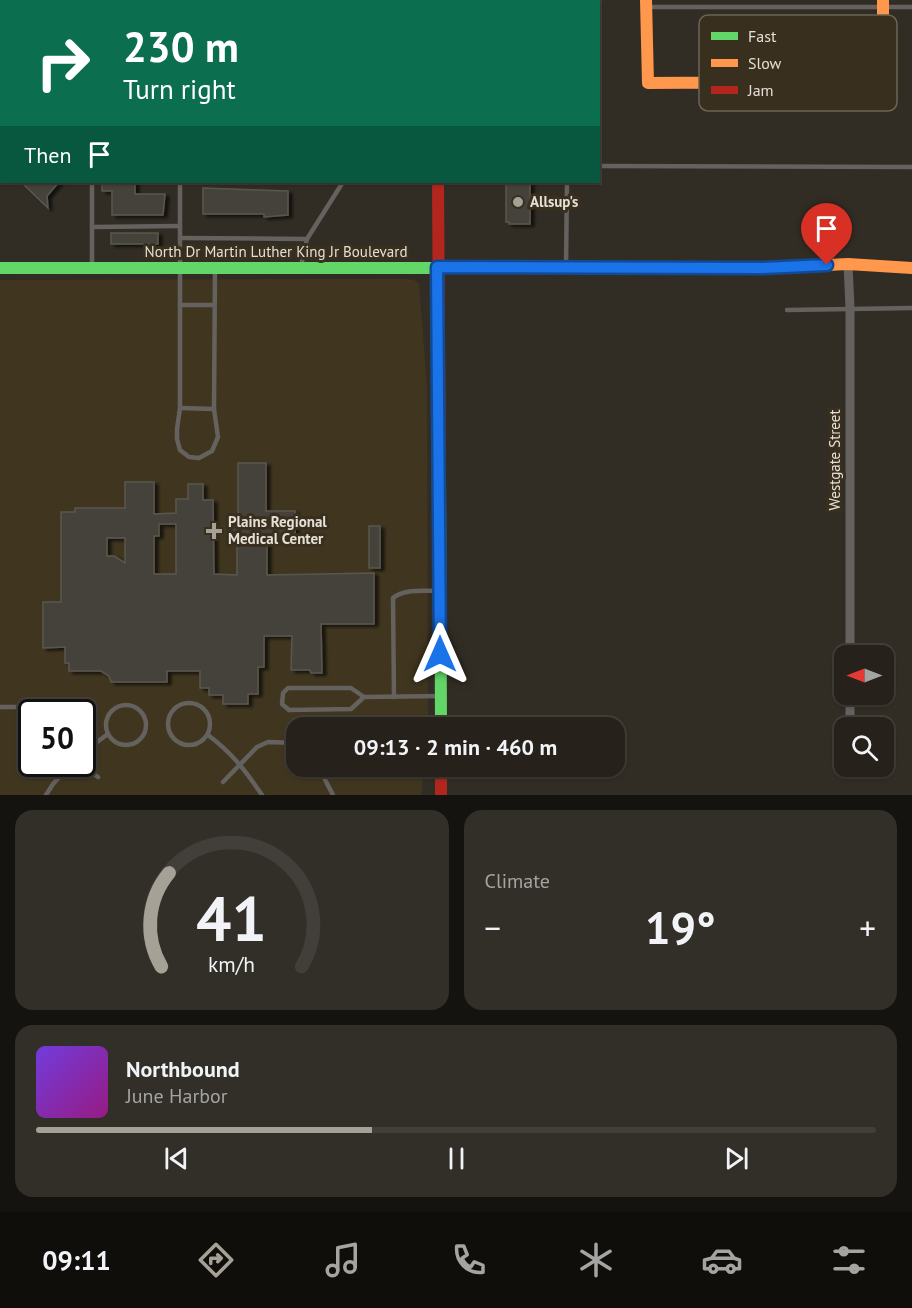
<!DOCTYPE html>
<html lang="en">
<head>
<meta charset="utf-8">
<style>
	:root { --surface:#26221b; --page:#322f28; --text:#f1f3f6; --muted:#a4a4a3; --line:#423f3a; --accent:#a6a197 }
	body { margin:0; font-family:"PT Sans",sans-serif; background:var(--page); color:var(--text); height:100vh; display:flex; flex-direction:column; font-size:22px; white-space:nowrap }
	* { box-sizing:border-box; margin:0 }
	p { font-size:20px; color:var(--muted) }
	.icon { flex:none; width:33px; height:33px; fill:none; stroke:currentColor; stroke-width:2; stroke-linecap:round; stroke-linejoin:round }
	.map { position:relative; height:795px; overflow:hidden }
	.sheet { display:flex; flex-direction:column; gap:15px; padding:15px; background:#15130f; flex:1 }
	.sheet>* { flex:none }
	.guide { position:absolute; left:0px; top:0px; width:600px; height:183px; box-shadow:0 2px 4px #0004,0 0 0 2px var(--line); background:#0b6e4f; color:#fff; overflow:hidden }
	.needle { width:39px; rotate:270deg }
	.tools { position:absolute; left:834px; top:645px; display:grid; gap:12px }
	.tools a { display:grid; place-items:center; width:60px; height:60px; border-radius:12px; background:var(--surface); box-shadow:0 2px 4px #0004,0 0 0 2px var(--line); font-size:30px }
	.speed { position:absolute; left:18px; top:699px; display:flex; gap:12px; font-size:30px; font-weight:700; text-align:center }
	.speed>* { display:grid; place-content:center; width:78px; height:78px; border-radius:50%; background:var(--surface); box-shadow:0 2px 4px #0004,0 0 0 2px var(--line); line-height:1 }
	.speed .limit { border:3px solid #111; border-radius:9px; background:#fff; color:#111 }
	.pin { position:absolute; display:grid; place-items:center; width:51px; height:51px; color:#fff; margin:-62px -26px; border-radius:50% 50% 50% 0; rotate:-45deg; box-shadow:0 0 6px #0007 }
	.pin .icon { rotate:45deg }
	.me { position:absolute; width:66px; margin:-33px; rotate:0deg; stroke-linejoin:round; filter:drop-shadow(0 0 4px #0008) }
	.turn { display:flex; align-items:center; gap:21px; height:126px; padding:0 24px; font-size:27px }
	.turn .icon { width:78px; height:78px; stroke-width:2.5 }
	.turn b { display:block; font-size:42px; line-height:51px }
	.then { display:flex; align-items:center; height:57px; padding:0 24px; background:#0003; gap:12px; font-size:22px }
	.big { font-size:45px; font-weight:600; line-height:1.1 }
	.sheet .widget { flex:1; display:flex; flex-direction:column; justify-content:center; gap:9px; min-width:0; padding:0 21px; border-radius:18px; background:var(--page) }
	.sheet .dial { align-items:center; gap:0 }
	.dial svg { height:156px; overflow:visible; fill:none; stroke:var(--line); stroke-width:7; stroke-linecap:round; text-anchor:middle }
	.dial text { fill:var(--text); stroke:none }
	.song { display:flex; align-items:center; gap:18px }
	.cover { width:72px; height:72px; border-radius:9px; background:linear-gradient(135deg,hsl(260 70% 55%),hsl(310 70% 35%)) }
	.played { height:6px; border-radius:3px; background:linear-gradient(90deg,var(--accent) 40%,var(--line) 40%) }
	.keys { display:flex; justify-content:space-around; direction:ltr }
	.heat { display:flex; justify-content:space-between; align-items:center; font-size:33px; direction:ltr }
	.sheet .tiles { flex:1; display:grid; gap:15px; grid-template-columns:1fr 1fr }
	.widget:last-child { grid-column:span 2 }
	.trip { position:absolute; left:286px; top:717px; width:339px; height:60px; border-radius:18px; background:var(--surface); box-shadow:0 2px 4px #0004,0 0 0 2px var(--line); font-weight:600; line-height:60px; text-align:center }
	.tab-bar { display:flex; height:96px; justify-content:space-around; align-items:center; background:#0f0e0b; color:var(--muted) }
	.tab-bar .icon { width:42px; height:42px }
	.tab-bar .on { color:var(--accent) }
	.tab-bar b { font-size:27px; color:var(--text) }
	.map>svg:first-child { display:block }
	.built { fill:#403620; fill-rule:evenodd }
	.building { fill:#44433b; stroke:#59574f; stroke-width:1.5; fill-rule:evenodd; filter:url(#shadow) }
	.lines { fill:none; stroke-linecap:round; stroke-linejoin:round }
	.lane { stroke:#64615e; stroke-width:4.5 }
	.street { stroke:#64615e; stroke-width:9 }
	.fast { stroke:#63d668; stroke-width:12 }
	.slow { stroke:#ff974d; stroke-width:12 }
	.jam { stroke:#b3261e; stroke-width:12 }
	.route-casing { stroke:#114b97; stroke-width:15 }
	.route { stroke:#1a73e8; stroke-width:10 }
	.poi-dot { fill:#a6a197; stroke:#382f1e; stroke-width:2 }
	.labels { text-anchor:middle; stroke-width:6; stroke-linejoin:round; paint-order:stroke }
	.poi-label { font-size:15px; font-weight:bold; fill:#e5dfd5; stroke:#382f1e; text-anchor:start }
	.street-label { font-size:15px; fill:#e5dfd5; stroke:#382f1e }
	.key { fill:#382f1e; stroke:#6c6455; stroke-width:1.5 }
	.key-label { font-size:16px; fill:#e5dfd5 }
</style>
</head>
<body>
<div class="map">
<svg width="912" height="795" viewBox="0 0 912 795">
	<defs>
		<filter id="shadow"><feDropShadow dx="4" dy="2.5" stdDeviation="1.5" flood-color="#0009"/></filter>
	</defs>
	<rect width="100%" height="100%" fill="#322d24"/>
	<path class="built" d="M403,279L414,280L419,284L427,387L428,727L297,728V766L423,767L422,795H0V280ZM32,712H82V764H32Z"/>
	<g class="building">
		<polygon points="21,182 59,182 47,196 48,208"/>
		<polygon points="102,182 135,182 135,194 165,194 163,215 112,215 112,191 102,191"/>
		<polygon points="506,182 530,182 530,224 509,224 509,222 506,222"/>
		<polygon points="203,188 288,191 288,215 264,217 264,214 203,214"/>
		<rect x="111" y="233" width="47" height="11"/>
		<path d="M238,463H266V511H295V540H267V575L374,573V624H321L322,673H311L310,670H291L292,636H264V667H258V694H248V704H223V695H209V688H200V671H167V682H111L109,676L101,671H69V663H65V647L43,648V602H61V512H75V508H125V482H154V514L176,513V499H188V484H203V500H213L214,574L237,575V537H231V515H238ZM159,524H176V574H154V536H159ZM107,538H125V563L114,556H107Z"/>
		<rect x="369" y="526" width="11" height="42"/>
	</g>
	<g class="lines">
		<g class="lane">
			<polyline points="92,0 92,2"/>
			<polyline points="303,0 303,2"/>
			<polyline points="567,2 567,0"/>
			<polyline points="649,7 912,7"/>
			<polyline points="598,166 912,167"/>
			<polyline points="92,182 92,266"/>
			<polyline points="180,182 180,408 177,429 177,439 180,450 189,457 199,458 212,451 218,437 214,409 215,268"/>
			<polyline points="92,227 180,226"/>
			<polyline points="180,238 307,239"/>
			<polyline points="301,266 307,239 343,182"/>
			<polyline points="566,268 567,182"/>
			<polyline points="180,305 214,305"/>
			<polyline points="787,310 912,308"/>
			<polyline points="180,408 214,409"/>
			<polyline points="364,697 351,709 289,710 282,704 283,693 288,688 351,688 364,697 441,696"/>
			<path d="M394,697L393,598C405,588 425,591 440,591"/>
			<circle cx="189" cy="724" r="21"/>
			<circle cx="126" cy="725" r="20"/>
			<polyline points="0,707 31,707 46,712"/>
			<path d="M208,735C232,753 245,770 262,795"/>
			<polyline points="82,753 108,734"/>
			<polyline points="79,764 98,777"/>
			<polyline points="318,766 333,795"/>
			<polyline points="223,782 257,747 268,742 297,743"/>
			<polyline points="46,795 53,784 71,764"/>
		</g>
		<g class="street">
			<polyline points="20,2 20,0"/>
			<polyline points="0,60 2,60"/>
			<polyline points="848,264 850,308 850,656"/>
			<polyline points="850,728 850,694"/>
		</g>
		<g class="fast">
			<polyline points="438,0 438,2"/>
			<polyline points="0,268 481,268"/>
			<polyline points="440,481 441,728"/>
		</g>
		<g class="slow">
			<path d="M646,0L648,83C728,82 808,85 888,81L883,58V0"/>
			<polyline points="785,267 848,264 912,268"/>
		</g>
		<g class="jam">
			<polyline points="438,182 440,481"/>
			<polyline points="481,268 785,267"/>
			<polyline points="441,766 441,795"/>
		</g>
	</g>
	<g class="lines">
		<g class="route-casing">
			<polyline id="route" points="440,654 437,267 763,268 827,265"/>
		</g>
		<use href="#route" class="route"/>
	</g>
	<g class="poi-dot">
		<circle cx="518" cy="202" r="6"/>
		<path d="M211 522h6v6h6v6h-6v6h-6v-6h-6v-6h6z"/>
	</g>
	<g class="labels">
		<g class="poi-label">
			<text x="530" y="207">Allsup's</text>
			<text x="228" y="527">Plains Regional<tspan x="228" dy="17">Medical Center</tspan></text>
		</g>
		<g class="street-label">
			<text x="276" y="257">North Dr Martin Luther King Jr Boulevard</text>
			<text transform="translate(835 460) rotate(-90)" y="5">Westgate Street</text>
		</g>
	</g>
	<rect x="699" y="15" width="198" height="96" rx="9" class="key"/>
	<rect x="711" y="32" width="27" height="8" fill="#63d668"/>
	<rect x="711" y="59" width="27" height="8" fill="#ff974d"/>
	<rect x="711" y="86" width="27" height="8" fill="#b3261e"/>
	<g class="key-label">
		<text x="748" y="42">Fast</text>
		<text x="748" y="69">Slow</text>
		<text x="748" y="96">Jam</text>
	</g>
</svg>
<div class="tools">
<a><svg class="needle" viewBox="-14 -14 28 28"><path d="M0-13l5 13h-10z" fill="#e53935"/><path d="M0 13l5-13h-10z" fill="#a4a4a3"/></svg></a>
<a><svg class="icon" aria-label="search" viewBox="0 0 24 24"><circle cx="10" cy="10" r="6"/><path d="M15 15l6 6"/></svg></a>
</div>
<div class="speed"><div class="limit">50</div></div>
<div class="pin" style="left:827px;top:265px;background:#d93025"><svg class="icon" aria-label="arrive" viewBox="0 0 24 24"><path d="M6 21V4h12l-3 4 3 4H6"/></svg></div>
<svg class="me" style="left:440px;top:654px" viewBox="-20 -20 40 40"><path d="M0-17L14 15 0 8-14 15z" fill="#1a73e8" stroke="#fff" stroke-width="4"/></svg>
<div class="trip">09:13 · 2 min · 460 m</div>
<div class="guide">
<div class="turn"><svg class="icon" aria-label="right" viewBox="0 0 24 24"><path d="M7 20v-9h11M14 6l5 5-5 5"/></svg><div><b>230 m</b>Turn right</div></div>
<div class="then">Then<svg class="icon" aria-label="arrive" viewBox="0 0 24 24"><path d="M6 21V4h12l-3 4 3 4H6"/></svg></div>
</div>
</div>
<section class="sheet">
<div class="tiles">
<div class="widget dial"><svg viewBox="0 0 100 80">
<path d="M14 69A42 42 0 1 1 86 69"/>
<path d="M14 69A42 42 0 0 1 18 21" stroke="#a6a197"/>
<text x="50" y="56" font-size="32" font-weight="700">41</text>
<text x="50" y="72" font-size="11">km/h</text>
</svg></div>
<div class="widget"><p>Climate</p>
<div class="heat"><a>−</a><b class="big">19°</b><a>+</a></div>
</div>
<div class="widget">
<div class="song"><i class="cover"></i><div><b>Northbound</b><p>June Harbor</p></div></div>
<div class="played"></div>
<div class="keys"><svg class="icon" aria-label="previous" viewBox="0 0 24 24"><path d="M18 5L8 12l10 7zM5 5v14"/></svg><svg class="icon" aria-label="pause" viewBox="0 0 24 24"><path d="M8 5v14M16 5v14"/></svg><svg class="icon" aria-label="next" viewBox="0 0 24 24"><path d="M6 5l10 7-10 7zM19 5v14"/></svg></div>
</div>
</div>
</section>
<nav class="tab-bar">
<b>09:11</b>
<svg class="icon on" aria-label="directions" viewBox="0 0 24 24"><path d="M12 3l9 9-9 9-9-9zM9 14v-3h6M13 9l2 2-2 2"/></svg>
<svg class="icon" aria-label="music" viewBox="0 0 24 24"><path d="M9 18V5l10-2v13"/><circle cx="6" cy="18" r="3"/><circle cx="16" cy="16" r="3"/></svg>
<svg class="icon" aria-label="phone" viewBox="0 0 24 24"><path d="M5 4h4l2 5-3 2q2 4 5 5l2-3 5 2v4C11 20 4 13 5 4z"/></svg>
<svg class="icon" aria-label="climate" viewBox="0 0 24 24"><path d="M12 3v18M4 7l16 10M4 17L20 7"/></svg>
<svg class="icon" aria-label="car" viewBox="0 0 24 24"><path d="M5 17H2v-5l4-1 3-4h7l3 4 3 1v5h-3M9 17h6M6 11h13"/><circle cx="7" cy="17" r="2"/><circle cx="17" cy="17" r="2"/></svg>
<svg class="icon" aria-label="filters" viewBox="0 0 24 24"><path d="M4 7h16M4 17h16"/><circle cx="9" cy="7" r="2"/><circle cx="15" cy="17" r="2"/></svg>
</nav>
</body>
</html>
